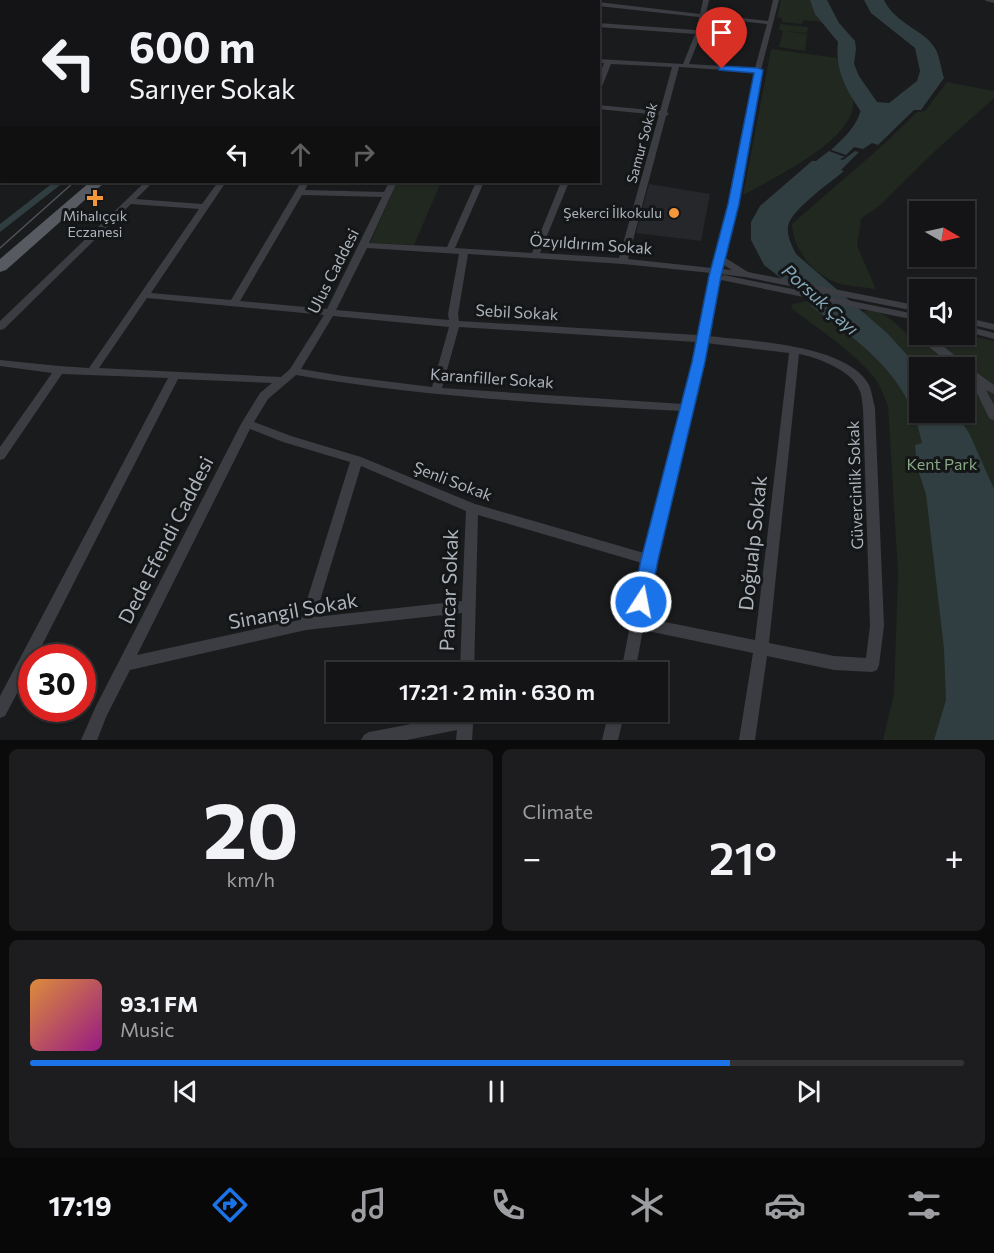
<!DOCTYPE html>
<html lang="en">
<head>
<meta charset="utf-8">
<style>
	:root { --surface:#141416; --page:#1d1d1f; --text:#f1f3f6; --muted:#9d9ea1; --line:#333335; --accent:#1a73e8 }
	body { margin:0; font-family:Commissioner,sans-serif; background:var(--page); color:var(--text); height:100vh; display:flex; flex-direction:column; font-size:22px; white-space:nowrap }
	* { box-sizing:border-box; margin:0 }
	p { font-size:20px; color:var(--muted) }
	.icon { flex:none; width:33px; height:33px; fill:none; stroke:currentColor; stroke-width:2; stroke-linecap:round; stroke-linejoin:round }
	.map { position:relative; height:740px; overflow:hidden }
	.details { display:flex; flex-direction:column; gap:9px; padding:9px; background:#0b0b0c; flex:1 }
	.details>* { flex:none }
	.top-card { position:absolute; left:0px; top:0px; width:600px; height:183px; box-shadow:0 2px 4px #0004,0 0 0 2px var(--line); background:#141416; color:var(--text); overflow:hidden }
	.needle { width:39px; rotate:99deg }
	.tools { position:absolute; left:909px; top:201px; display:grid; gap:12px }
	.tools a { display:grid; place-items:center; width:66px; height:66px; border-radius:0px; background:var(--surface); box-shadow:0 2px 4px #0004,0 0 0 2px var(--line); font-size:30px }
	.speed { position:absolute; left:18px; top:644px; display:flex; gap:12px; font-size:30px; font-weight:700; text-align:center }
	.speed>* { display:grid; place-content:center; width:78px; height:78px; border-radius:50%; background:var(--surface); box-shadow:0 2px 4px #0004,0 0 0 2px var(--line); line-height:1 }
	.speed .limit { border:9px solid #d22; background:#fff; color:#111 }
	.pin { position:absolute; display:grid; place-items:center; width:51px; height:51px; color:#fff; margin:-62px -26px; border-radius:50% 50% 50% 0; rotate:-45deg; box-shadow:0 0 6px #0007 }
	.pin .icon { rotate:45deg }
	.me { position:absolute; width:66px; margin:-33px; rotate:11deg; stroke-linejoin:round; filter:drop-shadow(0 0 4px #0008) }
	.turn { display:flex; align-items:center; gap:21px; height:126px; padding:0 30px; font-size:27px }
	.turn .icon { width:78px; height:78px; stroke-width:2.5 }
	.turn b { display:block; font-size:42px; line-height:51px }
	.lanes { display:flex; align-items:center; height:57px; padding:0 30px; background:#0003; justify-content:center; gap:30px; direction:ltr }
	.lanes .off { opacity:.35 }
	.big { font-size:45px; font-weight:600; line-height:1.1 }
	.details .widget { flex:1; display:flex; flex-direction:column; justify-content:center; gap:9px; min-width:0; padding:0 21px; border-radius:9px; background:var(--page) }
	.details .dial { align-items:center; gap:0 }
	.dial b { font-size:78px; line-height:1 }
	.song { display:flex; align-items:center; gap:18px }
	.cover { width:72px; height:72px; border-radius:9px; background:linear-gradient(135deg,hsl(30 70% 55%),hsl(310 70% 35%)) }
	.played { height:6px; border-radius:3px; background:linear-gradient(90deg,var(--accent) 75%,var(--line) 75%) }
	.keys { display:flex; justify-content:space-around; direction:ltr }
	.heat { display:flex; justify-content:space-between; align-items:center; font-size:33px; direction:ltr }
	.details .tiles { flex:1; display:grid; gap:9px; grid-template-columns:1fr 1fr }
	.widget:last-child { grid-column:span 2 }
	.trip { position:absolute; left:326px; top:662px; width:342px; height:60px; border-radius:0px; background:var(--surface); box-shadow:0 2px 4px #0004,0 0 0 2px var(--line); font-weight:600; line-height:60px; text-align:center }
	.dock { display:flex; height:96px; justify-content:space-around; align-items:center; background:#080809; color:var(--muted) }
	.dock .icon { width:42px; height:42px }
	.dock .selected { color:var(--accent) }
	.dock b { font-size:27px; color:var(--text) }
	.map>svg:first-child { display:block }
	.built { fill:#26272a }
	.green { fill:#202820; fill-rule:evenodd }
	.water { fill:#303d41 }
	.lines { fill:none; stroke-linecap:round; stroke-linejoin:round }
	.canal { fill:#303d41; fill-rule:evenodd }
	.river { fill:#303d41; fill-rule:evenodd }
	.street { fill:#3b3d42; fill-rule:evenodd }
	.secondary { fill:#494d52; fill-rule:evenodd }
	.primary { fill:#575b61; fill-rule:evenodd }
	.tram { stroke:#4e5257; stroke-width:1.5 }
	.wall { fill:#36373b }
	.shaded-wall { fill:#252629 }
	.route { fill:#1a73e8; stroke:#114b97; stroke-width:1.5 }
	.poi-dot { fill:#f4973b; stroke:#151618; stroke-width:2 }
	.labels { text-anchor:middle; stroke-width:6; stroke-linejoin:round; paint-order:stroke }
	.far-street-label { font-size:14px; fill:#adb4bc; stroke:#151618 }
	.far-poi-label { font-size:14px; fill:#adb4bc; stroke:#151618; text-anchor:end }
	.street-label { font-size:16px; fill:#adb4bc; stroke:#151618 }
	.park-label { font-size:16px; fill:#88a784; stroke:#151618 }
	.water-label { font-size:18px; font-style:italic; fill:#84a8b7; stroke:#151618 }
	.near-street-label { font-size:20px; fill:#adb4bc; stroke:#151618 }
</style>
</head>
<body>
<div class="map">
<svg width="994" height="740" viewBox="0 0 994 740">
	<rect width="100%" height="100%" fill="#1a1b1d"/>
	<polygon class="built" points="649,184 710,194 701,241 636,233"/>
	<g class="green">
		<polygon points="781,0 814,0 822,22 803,20 802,24 782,22 782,18 777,17"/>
		<polygon points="780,24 808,27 807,33 784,31 807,34 805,51 779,47 783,31 779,30"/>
		<path d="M771,49L837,58C841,70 851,86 853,97C861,138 773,178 743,195Z"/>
		<path d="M947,82L994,91V98L934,152L880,205L861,219L857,246L876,289C862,287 842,286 830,280C809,269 793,247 792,224L883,145L917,112L925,111Z"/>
		<polygon points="397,182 441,182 414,245 370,243"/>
		<path d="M806,301L861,312C881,304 900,328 914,340C943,333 965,334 994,341V740H883L894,694L898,573L888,405C884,397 881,387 876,380C854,351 819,330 791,308L793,304ZM920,368H964V412H920Z"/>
	</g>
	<g class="water">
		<path d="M819,0H827L839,23L855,41L856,49L854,64L859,76L877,102L889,103L917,81L920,71L915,48L871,13L864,0H884C896,25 926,30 936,50C940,58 941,69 944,78L921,110H914L878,145L872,143L863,149L854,147L846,155L831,150C850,133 873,110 855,84C851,78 845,73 845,64C844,55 850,47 845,38C842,32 836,29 832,24C827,18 822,8 819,0Z"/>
		<path d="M829,151L845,157L840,159L843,160L855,151L859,152L841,170L844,171C831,182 789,211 788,227C787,237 792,246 796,254L887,333L919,368L920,412L956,413L970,435L994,489V740H934L946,700L944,649L926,494L917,467L915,445L922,443C909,375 863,345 811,306L813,303L764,265L751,240V222L760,206L812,161H816Z"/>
	</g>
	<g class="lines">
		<g class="canal">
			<polygon points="269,0 268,2 261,2 262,0"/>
			<polygon points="54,182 64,182 0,232 0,224"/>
		</g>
		<path class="river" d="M810,0H822L826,13L850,42C847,76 864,93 881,120L879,123H869C851,97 834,75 838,42L815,14Z"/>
		<g class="street">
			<polygon points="90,0 97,0 89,2"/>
			<polygon points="188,0 195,0 196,2 190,2"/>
			<polygon points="205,0 212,0 204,2"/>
			<polygon points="236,0 242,0 235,2"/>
			<polygon points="329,0 335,0 328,2"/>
			<polygon points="362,0 368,0 361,2"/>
			<polygon points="423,0 429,0 422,2"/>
			<polygon points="483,0 489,0 482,2"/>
			<polygon points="538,0 566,2 540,2"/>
			<path d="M703,0H709L706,14L768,21L773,0H779L761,70L738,204L724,257L748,272L920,306V312L745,277L720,274L708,336C749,341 848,344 869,385C872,392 873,401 875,408L884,626L879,665L877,670L872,672L834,670L767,656L755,740H739L753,653L643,630L635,672H621L642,563L478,515L474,672H460L462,613L306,630L130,670L107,715L97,740H81L96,706L241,424L260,393L272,383L178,379L36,657H32V665L5,716L0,718V696L168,378L62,374L4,459L0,460V447L52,373L0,366V360L59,366L89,368L199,209L131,204L4,329L0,330V321L145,182H153L136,199L202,204L218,182H226L151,293L231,300L301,182H309L305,190L384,192L389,182H397L369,243L447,247L476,182H484L455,248L532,253L561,182H569L540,253L619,258L659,115L598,109V105L660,111L672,67L611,64L601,89L598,91V79L604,63H598V59L683,64L695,34L598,27V23L696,30L699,17L598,6V2L700,14ZM705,17L767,24L755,68L689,64L702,32ZM679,67L754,72L730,204L712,268L628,259L666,116L669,114L667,112ZM302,195L382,197L327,309L240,301ZM367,248L459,254L448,314L449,320L336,310ZM468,254L623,264L711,273L698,335L459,321L458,314ZM722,264L732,270L721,269ZM147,298L324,315L290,369L281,377L99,368ZM333,316L449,327L432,387L343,376L301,369ZM459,327L696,342L683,404L442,388ZM706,343L789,353L755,640L645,618C662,526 688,435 706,343ZM799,354C817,357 852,371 859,389C862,395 862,402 863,408L870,626L866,658L834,656L769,643ZM296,375C424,397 552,404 682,411L644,553L475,504L361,457L291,436L254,422L268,399ZM250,429L283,442L350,462L301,619L137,655ZM361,466L466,511L462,601L315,617Z"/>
			<polygon points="985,0 994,0 994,3 986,1"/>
			<rect x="0" y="47" width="2" height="4"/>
			<rect x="0" y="78" width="2" height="4"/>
			<rect x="0" y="112" width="2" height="4"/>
			<rect x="0" y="132" width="2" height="5"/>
			<polygon points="724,275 920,315 920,321 721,280 719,278"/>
			<polygon points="964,317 994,324 994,330 964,323"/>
			<polygon points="964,325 994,333 994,339 964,331"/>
			<polygon points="919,332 920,334 928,334 968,366 969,368 968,370 964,371 964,368 956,368 920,340 918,334"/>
			<polygon points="973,370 994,385 994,394 986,390 994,405 994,420 990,419 988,416 968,374"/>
			<polygon points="458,711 474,711 472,740 456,740 457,730 407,740 361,740 364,735 369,732 458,715"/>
			<polygon points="609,711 625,711 618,740 602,740"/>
		</g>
		<rect class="secondary" x="0" y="162" width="2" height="8"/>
		<g class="primary">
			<polygon points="283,0 293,0 282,2"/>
			<polygon points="90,182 105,182 6,270 0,272 0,259"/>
		</g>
		<polyline class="tram" points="0,248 74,182"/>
	</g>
	<polygon class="wall" points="106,0 154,0 152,2 107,2"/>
	<polygon class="shaded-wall" points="139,0 154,0 152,2 139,2"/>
	<polygon class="route" points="722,66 758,68 763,70 739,204 721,276 705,362 658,560 650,602 647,607 641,609 635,607 632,602 641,560 692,362 709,276 728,204 754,73 719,70 719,67"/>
	<g class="poi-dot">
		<path d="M92 189h6v6h6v6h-6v6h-6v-6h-6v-6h6z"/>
		<circle cx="674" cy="213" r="6"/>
	</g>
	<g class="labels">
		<g class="far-street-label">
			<text transform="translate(642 143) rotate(-75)" y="5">Samur Sokak</text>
		</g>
		<g class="far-poi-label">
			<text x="662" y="218">Şekerci İlkokulu</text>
			<text x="95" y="221" text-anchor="middle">Mihalıççık<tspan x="95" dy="16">Eczanesi</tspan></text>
		</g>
		<g class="street-label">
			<text transform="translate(591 244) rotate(4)" y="6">Özyıldırım Sokak</text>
			<text transform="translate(333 271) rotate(-63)" y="6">Ulus Caddesi</text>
			<text transform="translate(517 312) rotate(3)" y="6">Sebil Sokak</text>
			<text transform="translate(492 378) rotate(4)" y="6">Karanfiller Sokak</text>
			<text transform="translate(453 481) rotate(21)" y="6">Şenli Sokak</text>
			<text transform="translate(855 485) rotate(-92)" y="6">Güvercinlik Sokak</text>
		</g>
		<g class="park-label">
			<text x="942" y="470">Kent Park</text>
		</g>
		<g class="water-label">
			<text transform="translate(820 300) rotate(42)" y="6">Porsuk Çayı</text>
		</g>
		<g class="near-street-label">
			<text transform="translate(166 540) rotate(-63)" y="7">Dede Efendi Caddesi</text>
			<text transform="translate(753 543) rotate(-84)" y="7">Doğualp Sokak</text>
			<text transform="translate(449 590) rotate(-88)" y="7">Pancar Sokak</text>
			<text transform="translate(293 611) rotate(-10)" y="7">Sinangil Sokak</text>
		</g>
	</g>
</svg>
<div class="tools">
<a><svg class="needle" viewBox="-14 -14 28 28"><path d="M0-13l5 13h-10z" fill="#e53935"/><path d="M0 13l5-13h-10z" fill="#9d9ea1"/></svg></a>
<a><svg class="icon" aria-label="sound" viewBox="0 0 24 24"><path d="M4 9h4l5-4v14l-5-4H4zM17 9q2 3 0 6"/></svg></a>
<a><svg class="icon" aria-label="layers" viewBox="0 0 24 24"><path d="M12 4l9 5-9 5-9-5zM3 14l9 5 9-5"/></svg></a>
</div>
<div class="speed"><div class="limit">30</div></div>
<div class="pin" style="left:722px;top:69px;background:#d93025"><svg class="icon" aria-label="arrive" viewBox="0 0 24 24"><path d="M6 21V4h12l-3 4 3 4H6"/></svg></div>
<svg class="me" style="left:641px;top:602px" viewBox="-20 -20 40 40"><circle r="17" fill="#1a73e8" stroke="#fff" stroke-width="3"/><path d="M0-11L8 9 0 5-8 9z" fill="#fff"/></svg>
<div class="trip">17:21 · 2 min · 630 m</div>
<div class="top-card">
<div class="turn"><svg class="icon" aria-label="left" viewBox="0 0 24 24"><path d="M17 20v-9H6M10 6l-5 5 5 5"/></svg><div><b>600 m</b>Sarıyer Sokak</div></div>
<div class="lanes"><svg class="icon" aria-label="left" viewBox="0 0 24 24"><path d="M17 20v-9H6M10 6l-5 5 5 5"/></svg><svg class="icon off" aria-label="ahead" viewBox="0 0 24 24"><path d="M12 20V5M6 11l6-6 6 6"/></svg><svg class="icon off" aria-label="right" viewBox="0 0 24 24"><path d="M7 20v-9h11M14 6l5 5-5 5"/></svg></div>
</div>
</div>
<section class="details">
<div class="tiles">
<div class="widget dial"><b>20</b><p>km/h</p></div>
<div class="widget"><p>Climate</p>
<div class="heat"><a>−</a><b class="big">21°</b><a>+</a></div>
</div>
<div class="widget">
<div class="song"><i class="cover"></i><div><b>93.1 FM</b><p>Music</p></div></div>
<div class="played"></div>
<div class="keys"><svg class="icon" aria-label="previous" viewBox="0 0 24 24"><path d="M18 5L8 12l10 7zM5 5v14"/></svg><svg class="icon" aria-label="pause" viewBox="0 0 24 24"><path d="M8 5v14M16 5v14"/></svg><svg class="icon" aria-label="next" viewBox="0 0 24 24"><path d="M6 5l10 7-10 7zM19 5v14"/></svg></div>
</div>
</div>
</section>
<nav class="dock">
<b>17:19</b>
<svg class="icon selected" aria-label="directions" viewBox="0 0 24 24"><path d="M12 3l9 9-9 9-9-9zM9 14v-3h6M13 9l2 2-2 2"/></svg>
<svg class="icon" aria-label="music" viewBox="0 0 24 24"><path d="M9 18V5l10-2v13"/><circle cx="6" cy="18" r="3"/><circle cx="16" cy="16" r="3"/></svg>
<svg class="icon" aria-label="phone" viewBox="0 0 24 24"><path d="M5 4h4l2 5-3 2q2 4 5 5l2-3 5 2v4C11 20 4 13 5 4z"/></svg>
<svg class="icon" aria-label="climate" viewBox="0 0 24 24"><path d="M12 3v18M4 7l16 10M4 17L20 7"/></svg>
<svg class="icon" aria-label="car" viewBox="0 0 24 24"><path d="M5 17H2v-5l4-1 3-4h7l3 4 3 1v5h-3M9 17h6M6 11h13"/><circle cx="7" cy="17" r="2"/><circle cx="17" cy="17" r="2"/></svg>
<svg class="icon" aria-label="filters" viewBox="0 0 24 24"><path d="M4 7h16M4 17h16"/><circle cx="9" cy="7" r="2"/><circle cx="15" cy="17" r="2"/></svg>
</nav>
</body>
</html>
